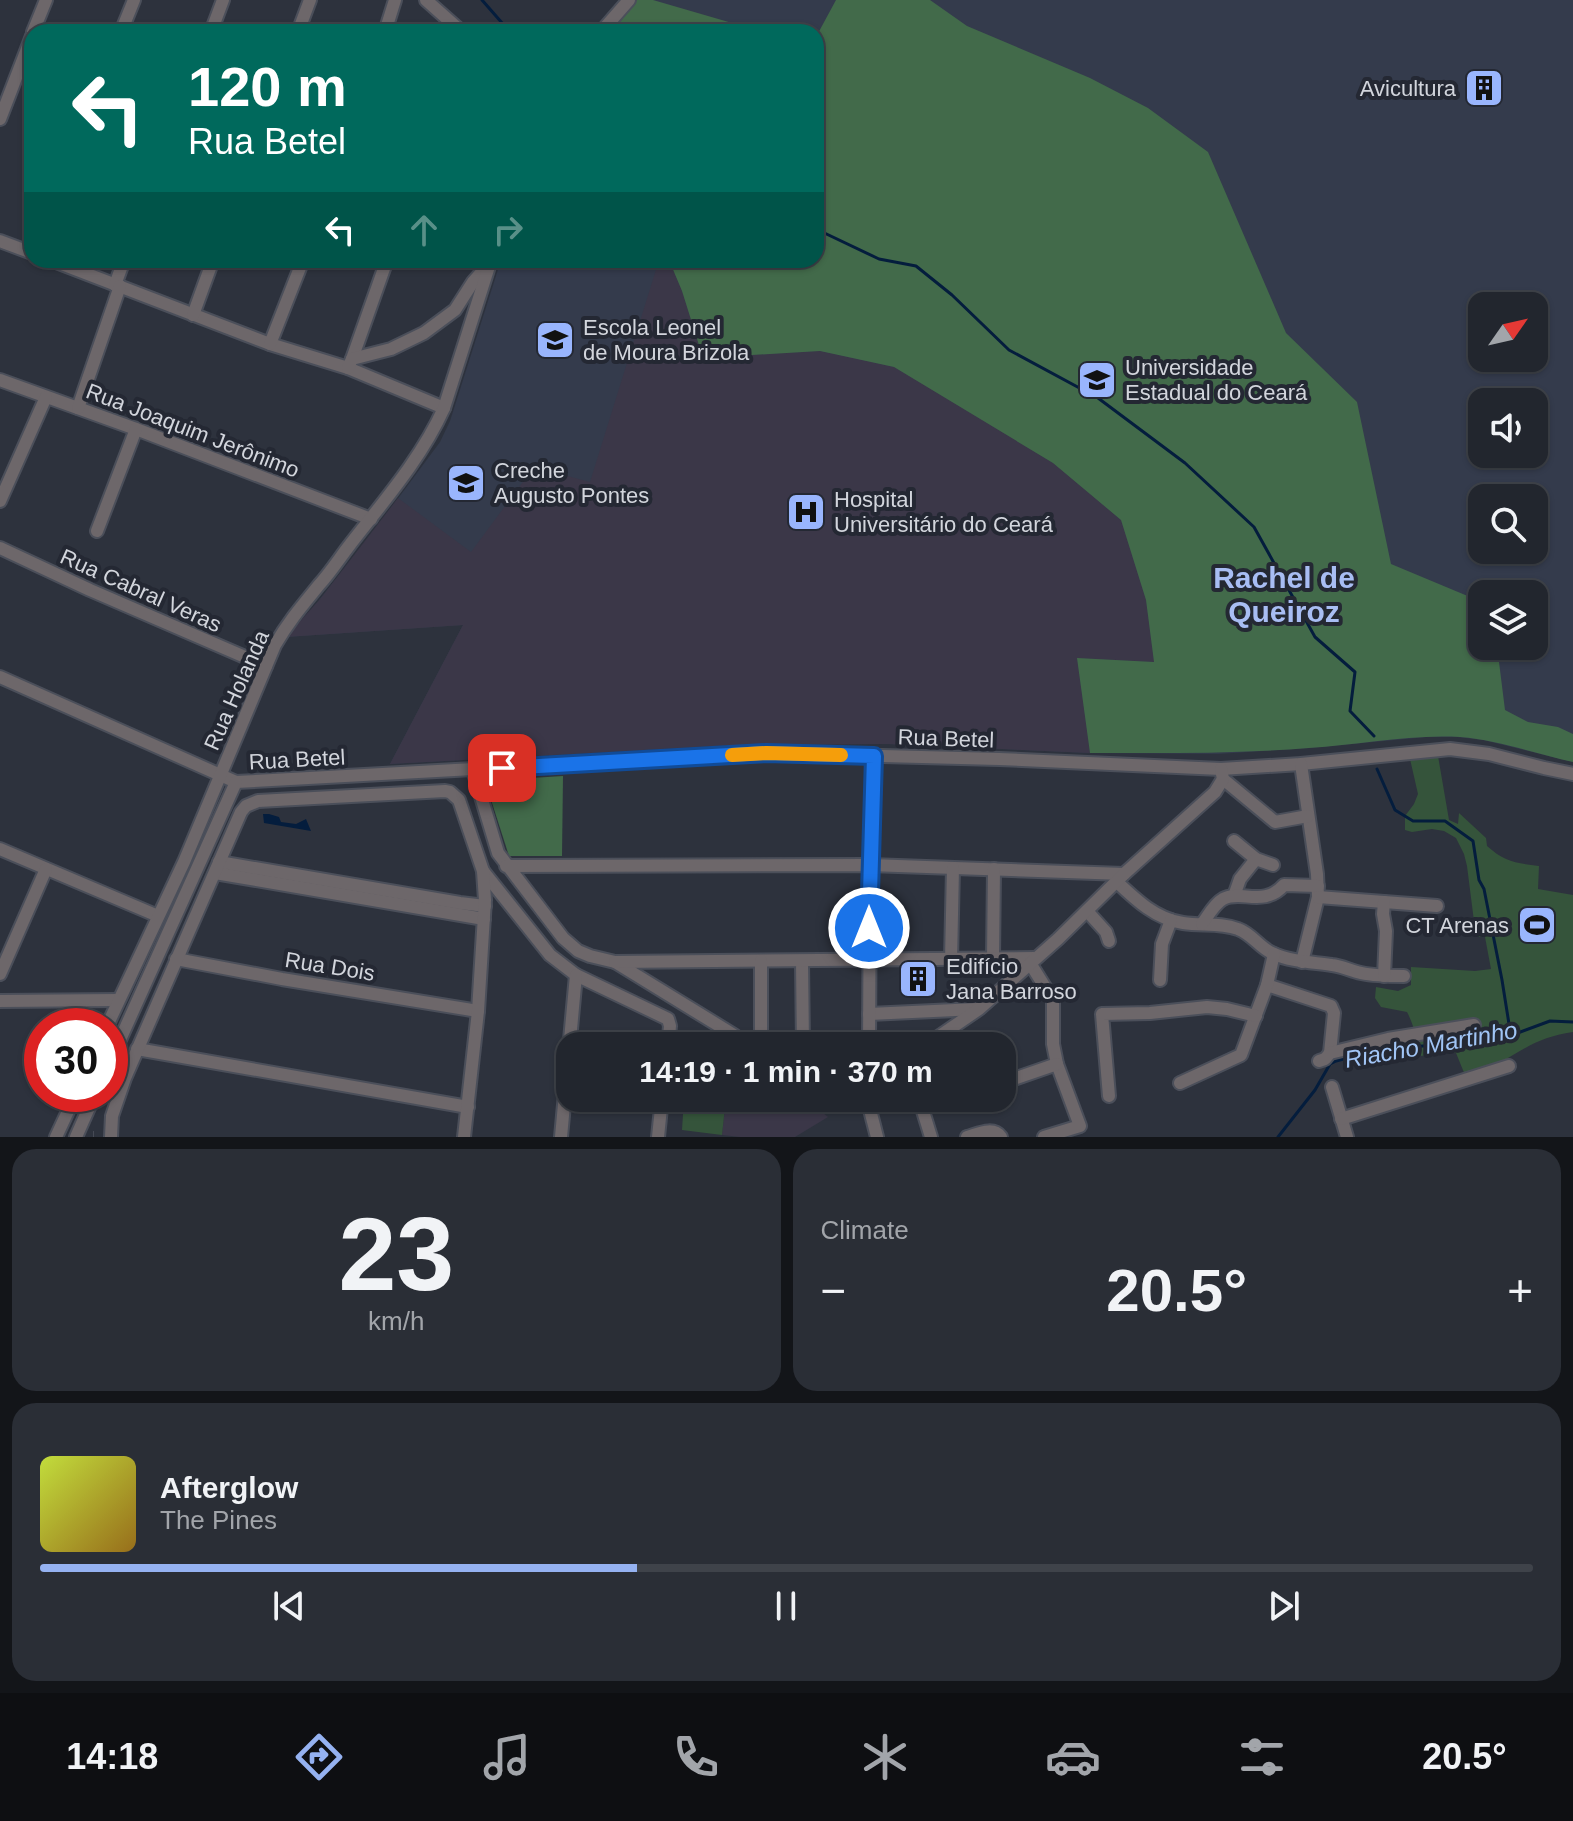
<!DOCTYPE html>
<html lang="en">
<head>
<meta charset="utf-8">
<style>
	:root { --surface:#22262e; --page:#2a2e36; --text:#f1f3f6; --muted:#a2a5aa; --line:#3f434a; --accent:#95b2f1 }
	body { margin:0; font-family:Helvetica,sans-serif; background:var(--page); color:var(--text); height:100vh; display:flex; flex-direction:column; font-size:30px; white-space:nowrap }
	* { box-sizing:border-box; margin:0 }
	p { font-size:26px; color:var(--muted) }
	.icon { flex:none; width:44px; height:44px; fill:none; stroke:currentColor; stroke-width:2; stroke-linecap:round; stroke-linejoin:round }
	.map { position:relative; height:1137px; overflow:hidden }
	.side { display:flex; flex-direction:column; gap:12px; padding:12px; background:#131519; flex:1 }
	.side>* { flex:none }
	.hud { position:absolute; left:24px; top:24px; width:800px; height:244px; border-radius:24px; box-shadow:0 2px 6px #0004,0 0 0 2px var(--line); background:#00695c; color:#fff; overflow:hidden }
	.needle { width:52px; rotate:56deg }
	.fabs { position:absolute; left:1468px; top:292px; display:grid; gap:16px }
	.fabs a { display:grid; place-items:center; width:80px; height:80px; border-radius:16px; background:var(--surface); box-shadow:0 2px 6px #0004,0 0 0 2px var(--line); font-size:40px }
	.speed { position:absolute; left:24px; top:1008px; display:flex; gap:16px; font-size:40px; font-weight:700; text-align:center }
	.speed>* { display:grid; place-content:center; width:104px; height:104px; border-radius:50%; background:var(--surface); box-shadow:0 2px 6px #0004,0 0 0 2px var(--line); line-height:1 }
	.speed .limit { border:12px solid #d22; background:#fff; color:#111 }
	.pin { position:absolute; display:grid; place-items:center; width:68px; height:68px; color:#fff; margin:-34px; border-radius:16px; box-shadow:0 4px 12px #0006 }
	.me { position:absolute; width:88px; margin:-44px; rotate:0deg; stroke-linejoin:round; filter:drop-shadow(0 0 6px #0008) }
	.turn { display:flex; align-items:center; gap:28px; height:168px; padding:0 32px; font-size:36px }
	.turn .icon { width:104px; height:104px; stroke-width:2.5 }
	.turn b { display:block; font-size:56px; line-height:68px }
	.lanes { display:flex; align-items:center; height:76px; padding:0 32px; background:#0003; justify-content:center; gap:40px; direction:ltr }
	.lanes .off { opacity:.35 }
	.big { font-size:60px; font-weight:700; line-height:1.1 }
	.side .card { flex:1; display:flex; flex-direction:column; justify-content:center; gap:12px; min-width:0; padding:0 28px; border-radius:24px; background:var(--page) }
	.side .dial { align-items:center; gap:0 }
	.dial b { font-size:104px; line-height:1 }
	.song { display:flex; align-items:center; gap:24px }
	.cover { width:96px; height:96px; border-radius:12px; background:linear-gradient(135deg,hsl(70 70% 55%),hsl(40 70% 35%)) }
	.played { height:8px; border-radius:4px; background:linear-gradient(90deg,var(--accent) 40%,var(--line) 40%) }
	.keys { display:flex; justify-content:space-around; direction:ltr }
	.heat { display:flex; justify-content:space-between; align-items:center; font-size:44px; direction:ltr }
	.side .tiles { flex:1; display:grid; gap:12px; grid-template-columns:1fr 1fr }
	.card:last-child { grid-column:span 2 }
	.trip { position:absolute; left:556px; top:1032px; width:460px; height:80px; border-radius:24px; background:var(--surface); box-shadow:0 2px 6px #0004,0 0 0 2px var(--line); font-weight:700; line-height:80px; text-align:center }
	.menu { display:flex; height:128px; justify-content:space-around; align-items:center; background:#0e0f12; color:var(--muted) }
	.menu .icon { width:56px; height:56px }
	.menu .current { color:var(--accent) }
	.menu b { font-size:36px; color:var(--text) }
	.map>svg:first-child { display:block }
	.built { fill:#343b4c; fill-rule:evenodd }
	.medical { fill:#3b3748 }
	.green { fill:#35543b }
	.forest { fill:#426a4a }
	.water { fill:#041d3d }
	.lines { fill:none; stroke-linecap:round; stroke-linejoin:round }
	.stream { stroke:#041d3d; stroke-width:3 }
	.minor-tunnel { stroke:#464a55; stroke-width:12; stroke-dasharray:12 6; stroke-linecap:butt }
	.minor-casing { stroke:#4b4f5a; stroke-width:16 }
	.minor { stroke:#6d676a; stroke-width:12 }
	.route-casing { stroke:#114b97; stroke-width:20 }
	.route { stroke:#1a73e8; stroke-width:14 }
	.slow { stroke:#f59e0b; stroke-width:14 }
	.labels { text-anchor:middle; stroke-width:8; stroke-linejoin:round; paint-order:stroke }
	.poi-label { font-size:22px; fill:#d2d5dc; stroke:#242833; text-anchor:start }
	.street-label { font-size:22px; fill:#d2d5dc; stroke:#242833 }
	.water-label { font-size:24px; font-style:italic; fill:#a1c5f6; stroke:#242833 }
	.district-label { font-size:30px; font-weight:bold; fill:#a8bdf3; stroke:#242833 }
</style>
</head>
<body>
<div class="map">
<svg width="1573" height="1137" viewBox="0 0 1573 1137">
	<rect width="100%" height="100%" fill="#2d323d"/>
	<path class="built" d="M637,0H1573V762L1483,740L1457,737H1427L1310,748L1218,754L1090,753L887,744L735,745L390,764L463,625L286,637L308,614L370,536L440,442L450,421L501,260H816V32H612ZM1482,306H1534V358H1482ZM1482,402H1534V454H1482ZM1482,498H1534V550H1482ZM1482,594H1534V646H1482Z"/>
	<g class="medical">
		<polygon points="659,260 669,260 682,291 703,358 820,351 894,367 1053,463 1121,520 1146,600 1154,662 1077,658 1090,753 887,744 735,745 390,764 463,625 286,637 321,598 398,498 471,552 534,467 590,482"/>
		<polygon points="726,1098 805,1098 828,1117 795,1137 740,1137 722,1135"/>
	</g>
	<g class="green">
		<path d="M1438,756L1449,820L1458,824L1459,813L1486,838L1487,846C1505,862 1515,863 1539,866L1538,889L1573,895V1032C1547,1036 1535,1042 1513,1055C1499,1064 1480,1069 1465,1075L1456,1053L1446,1051L1421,1056C1416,1040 1415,1027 1407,1012L1381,1007L1375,998L1376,987L1398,991L1411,985V967L1475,971L1491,969L1485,937H1476L1467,866L1464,854L1456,838L1444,831L1432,829L1412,832L1405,830V816L1414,804L1418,794L1410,759Z"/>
		<polygon points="684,1098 726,1098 722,1135 682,1130"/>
	</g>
	<g class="forest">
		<polygon points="637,0 653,0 763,32 612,32"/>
		<path d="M836,0H930L967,26L1090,78L1148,108L1208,152L1286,333L1357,402L1391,564L1482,602V646H1497L1505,710L1528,722L1558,727L1573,734V762C1536,754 1498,740 1460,737C1410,734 1359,745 1309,748C1236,754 1163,753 1090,753L1077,658L1154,662L1146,600L1121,520L1053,463L894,367L820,351L703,358L682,291L669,260H816V37Z"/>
		<polygon points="563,776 562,856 509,856 485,781"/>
	</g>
	<polygon class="water" points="263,814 269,814 279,817 281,822 296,824 306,819 311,831 264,823"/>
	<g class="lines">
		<g class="stream">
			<polyline points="482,0 510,32"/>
			<polyline points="816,229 879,259 916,266 952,295 1009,350 1098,398 1185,463 1254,527 1315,637 1355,672 1350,711 1374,736"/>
			<polyline points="1377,769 1395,810 1413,821 1445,821 1473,841 1479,880 1484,889 1502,980 1509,1024 1507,1037"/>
			<polyline points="1278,1137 1315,1090 1330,1064 1336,1061 1385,1048 1462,1044 1507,1037 1550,1021 1573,1022"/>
		</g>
		<polyline class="minor-tunnel" points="93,1137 94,1137"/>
		<g class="minor-casing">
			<g id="minor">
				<polyline points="426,0 462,32"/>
				<polyline points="33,32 46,0"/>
				<polyline points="121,32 134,0"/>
				<polyline points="211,32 223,0"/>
				<polyline points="298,32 310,0"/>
				<polyline points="385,32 395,0"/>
				<polyline points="601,32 629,0"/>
				<polyline points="0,119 32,36"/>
				<polyline points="0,241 32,253"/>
				<polyline points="51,260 270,344 348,368 444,408"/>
				<polyline points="115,285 124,260"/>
				<polyline points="193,315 213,260"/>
				<polyline points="270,344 303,260"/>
				<polyline points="352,359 387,260"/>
				<polyline points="348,368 352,359 391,349 424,333 455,310 473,282 488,265"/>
				<polyline points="0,380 136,429 371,519"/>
				<polyline points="78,408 120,286"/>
				<polyline points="0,501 46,397"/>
				<polyline points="97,531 136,429"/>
				<polyline points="0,548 90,590 266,666"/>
				<polyline points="0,677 236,782 766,753 999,759 1221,769 1301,764 1450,749 1489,754 1544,768 1573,774"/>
				<polyline points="1301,764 1317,874 1318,897 1302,962"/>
				<polyline points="473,770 498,853 563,938 578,951 590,956 615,962 734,1035 748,1046"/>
				<polyline points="1223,779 1275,822 1308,816"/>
				<polyline points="1234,841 1256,859 1273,865"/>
				<polyline points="0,849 158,916"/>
				<polyline points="219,862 460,903 485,906"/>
				<polyline points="506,866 870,865 1124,874"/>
				<polyline points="483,871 550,955 576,975 668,1019 670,1026 668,1046"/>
				<polyline points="215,873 484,919"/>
				<path d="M1117,882C1136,900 1156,919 1183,923C1201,926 1220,922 1238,929C1252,934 1259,947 1272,953C1291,962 1312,962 1332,965C1342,966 1351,971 1361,973C1375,976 1390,976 1404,976"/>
				<polyline points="1234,896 1240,879 1256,859"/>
				<polyline points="1318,897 1437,906"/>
				<polyline points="1087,911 1106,932 1109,941"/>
				<path d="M1202,924C1208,916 1214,904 1223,899C1240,889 1264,908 1284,885L1318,886"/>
				<polyline points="176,959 282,979 478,1011"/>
				<polyline points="993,959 994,869"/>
				<polyline points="951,960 953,868"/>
				<polyline points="802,961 803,1046"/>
				<polyline points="615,962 1035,958"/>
				<polyline points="1030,963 1053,1000 1053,1044 1057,1064 1080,1126 1044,1137"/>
				<polyline points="0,974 46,869"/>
				<polyline points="1384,976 1386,931 1383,914 1384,902"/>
				<polyline points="1160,980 1162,944 1171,920"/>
				<polyline points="1267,985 1331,1006 1334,1013 1330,1053"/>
				<polyline points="0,1001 118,1000"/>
				<polyline points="869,1014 977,1009"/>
				<path d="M107,1026L184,862L275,645C289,621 302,606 319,585C330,573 339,559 349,546C383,502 421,459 444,408L491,260"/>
				<polyline points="761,1046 761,961"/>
				<polyline points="869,1046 870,865 874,756"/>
				<polyline points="925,1046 979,1009 1058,939 1124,874 1215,792 1223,779 1221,769"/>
				<polyline points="137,1049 468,1107"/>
				<polyline points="1319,1061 1325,1059 1330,1053 1388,1039 1474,1025"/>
				<polyline points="110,1062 236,782"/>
				<polyline points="1002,1083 1057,1064"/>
				<polyline points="1180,1083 1241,1055 1267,985 1274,954"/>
				<polyline points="1332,1087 1347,1137"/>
				<polyline points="1109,1096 1102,1014 1150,1013 1207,1007 1227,1009 1256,1016"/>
				<polyline points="867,1098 877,1137"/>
				<polyline points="919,1098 931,1137"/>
				<polyline points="1341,1119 1509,1066"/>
				<polyline points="56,1137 76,1094"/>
				<polyline points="76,1137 95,1094"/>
				<polyline points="111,1137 112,1116 125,1078 241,812 246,806 258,801 445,791 450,792 459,800 483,871 485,900 478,1011 464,1137"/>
				<polyline points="561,1137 576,975"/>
				<polyline points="658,1137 662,1098"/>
				<path d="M967,1137C978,1134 993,1126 1001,1137"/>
			</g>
		</g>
		<use href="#minor" class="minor"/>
	</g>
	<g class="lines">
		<g class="route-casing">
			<polyline id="route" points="502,768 766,753 874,756 869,928"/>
		</g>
		<use href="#route" class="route"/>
		<polyline class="slow" points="732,755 766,753 841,755"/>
	</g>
	<defs>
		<g id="building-square" transform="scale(2)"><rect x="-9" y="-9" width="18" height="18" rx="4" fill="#99b5fd" stroke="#242833"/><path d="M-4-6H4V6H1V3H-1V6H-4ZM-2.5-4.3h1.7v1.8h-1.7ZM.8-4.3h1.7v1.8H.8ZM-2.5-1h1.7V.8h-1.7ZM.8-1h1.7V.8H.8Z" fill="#111"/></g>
		<g id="school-square" transform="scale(2)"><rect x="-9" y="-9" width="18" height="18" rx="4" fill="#99b5fd" stroke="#242833"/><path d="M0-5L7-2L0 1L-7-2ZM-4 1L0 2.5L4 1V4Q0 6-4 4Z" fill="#111"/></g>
		<g id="university-square" transform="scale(2)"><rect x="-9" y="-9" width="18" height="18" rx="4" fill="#99b5fd" stroke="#242833"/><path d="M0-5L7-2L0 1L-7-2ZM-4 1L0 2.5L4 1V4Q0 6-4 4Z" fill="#111"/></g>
		<g id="hospital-square" transform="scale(2)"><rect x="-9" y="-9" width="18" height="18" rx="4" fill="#99b5fd" stroke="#242833"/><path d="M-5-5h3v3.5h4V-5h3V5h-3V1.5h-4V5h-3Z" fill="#111"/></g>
		<g id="stadium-square" transform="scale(2)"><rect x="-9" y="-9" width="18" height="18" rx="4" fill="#99b5fd" stroke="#242833"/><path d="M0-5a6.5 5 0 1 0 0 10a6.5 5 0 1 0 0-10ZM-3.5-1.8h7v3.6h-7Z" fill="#111"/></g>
	</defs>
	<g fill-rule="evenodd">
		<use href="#building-square" x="1484" y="88"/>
		<use href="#school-square" x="555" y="340"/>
		<use href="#university-square" x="1097" y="380"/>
		<use href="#school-square" x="466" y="483"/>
		<use href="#hospital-square" x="806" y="512"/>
		<use href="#stadium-square" x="1537" y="925"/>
		<use href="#building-square" x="918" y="979"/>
	</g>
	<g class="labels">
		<g class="poi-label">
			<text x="1456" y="96" text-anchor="end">Avicultura</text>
			<text x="583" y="335">Escola Leonel<tspan x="583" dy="25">de Moura Brizola</tspan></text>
			<text x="1125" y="375">Universidade<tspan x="1125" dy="25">Estadual do Ceará</tspan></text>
			<text x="494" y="478">Creche<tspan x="494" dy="25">Augusto Pontes</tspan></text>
			<text x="834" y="507">Hospital<tspan x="834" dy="25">Universitário do Ceará</tspan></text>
			<text x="1509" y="933" text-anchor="end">CT Arenas</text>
			<text x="946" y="974">Edifício<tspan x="946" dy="25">Jana Barroso</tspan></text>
		</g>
		<g class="street-label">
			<text transform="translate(193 430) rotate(21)" y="8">Rua Joaquim Jerônimo</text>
			<text transform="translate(141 590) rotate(24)" y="8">Rua Cabral Veras</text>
			<text transform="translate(236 690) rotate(-66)" y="8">Rua Holanda</text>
			<text transform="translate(946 738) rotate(2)" y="8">Rua Betel</text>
			<text transform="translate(297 759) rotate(-3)" y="8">Rua Betel</text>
			<text transform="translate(330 966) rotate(9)" y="8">Rua Dois</text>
		</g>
		<g class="water-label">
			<text transform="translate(1431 1045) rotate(-10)" y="8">Riacho Martinho</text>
		</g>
		<g class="district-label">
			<text x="1284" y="588">Rachel de<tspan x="1284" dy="34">Queiroz</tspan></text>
		</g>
	</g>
</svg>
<div class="fabs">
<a><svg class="needle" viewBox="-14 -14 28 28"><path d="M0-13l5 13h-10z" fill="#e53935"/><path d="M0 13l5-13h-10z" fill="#a2a5aa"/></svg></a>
<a><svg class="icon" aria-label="sound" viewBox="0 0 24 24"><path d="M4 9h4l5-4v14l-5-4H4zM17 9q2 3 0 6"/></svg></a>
<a><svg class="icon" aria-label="search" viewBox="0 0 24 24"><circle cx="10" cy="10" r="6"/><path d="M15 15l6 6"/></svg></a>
<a><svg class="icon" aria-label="layers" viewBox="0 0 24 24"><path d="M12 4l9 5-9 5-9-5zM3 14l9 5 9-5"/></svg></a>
</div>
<div class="speed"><div class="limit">30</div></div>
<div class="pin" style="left:502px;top:768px;background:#d93025"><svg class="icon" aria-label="arrive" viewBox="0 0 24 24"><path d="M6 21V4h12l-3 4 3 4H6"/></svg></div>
<svg class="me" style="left:869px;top:928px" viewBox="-20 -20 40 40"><circle r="17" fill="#1a73e8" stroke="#fff" stroke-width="3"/><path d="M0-11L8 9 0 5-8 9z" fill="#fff"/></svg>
<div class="trip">14:19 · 1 min · 370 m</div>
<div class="hud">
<div class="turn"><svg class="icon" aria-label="left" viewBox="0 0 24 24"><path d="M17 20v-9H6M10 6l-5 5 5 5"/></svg><div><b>120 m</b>Rua Betel</div></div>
<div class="lanes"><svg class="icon" aria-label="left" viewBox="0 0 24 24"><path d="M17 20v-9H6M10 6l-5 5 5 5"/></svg><svg class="icon off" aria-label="ahead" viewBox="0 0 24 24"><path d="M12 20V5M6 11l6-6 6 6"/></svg><svg class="icon off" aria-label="right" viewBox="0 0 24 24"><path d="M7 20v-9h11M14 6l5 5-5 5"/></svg></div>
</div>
</div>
<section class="side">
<div class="tiles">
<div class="card dial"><b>23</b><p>km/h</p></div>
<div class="card"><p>Climate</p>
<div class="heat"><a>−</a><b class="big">20.5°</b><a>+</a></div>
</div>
<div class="card">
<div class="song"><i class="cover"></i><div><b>Afterglow</b><p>The Pines</p></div></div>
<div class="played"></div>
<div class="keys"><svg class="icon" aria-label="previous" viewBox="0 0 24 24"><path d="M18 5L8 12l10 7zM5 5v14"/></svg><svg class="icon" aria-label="pause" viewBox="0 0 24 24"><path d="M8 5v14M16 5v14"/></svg><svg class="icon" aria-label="next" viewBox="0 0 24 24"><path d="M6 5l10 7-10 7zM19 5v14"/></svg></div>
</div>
</div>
</section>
<nav class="menu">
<b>14:18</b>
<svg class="icon current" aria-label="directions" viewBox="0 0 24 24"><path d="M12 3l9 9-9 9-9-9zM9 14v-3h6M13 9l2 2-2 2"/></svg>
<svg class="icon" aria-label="music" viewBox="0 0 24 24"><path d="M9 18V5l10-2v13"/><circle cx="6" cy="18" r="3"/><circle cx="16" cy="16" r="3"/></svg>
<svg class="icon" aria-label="phone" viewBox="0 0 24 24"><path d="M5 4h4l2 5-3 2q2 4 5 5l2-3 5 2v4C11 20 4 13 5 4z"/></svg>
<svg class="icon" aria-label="climate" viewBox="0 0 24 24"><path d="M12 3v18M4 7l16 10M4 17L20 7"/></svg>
<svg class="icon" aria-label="car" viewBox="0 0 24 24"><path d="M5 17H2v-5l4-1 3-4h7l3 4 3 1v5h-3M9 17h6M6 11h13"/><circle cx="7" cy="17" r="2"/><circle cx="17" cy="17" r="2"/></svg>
<svg class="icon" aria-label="filters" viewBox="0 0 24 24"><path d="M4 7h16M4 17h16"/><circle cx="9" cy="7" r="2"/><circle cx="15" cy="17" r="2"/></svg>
<b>20.5°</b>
</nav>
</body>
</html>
